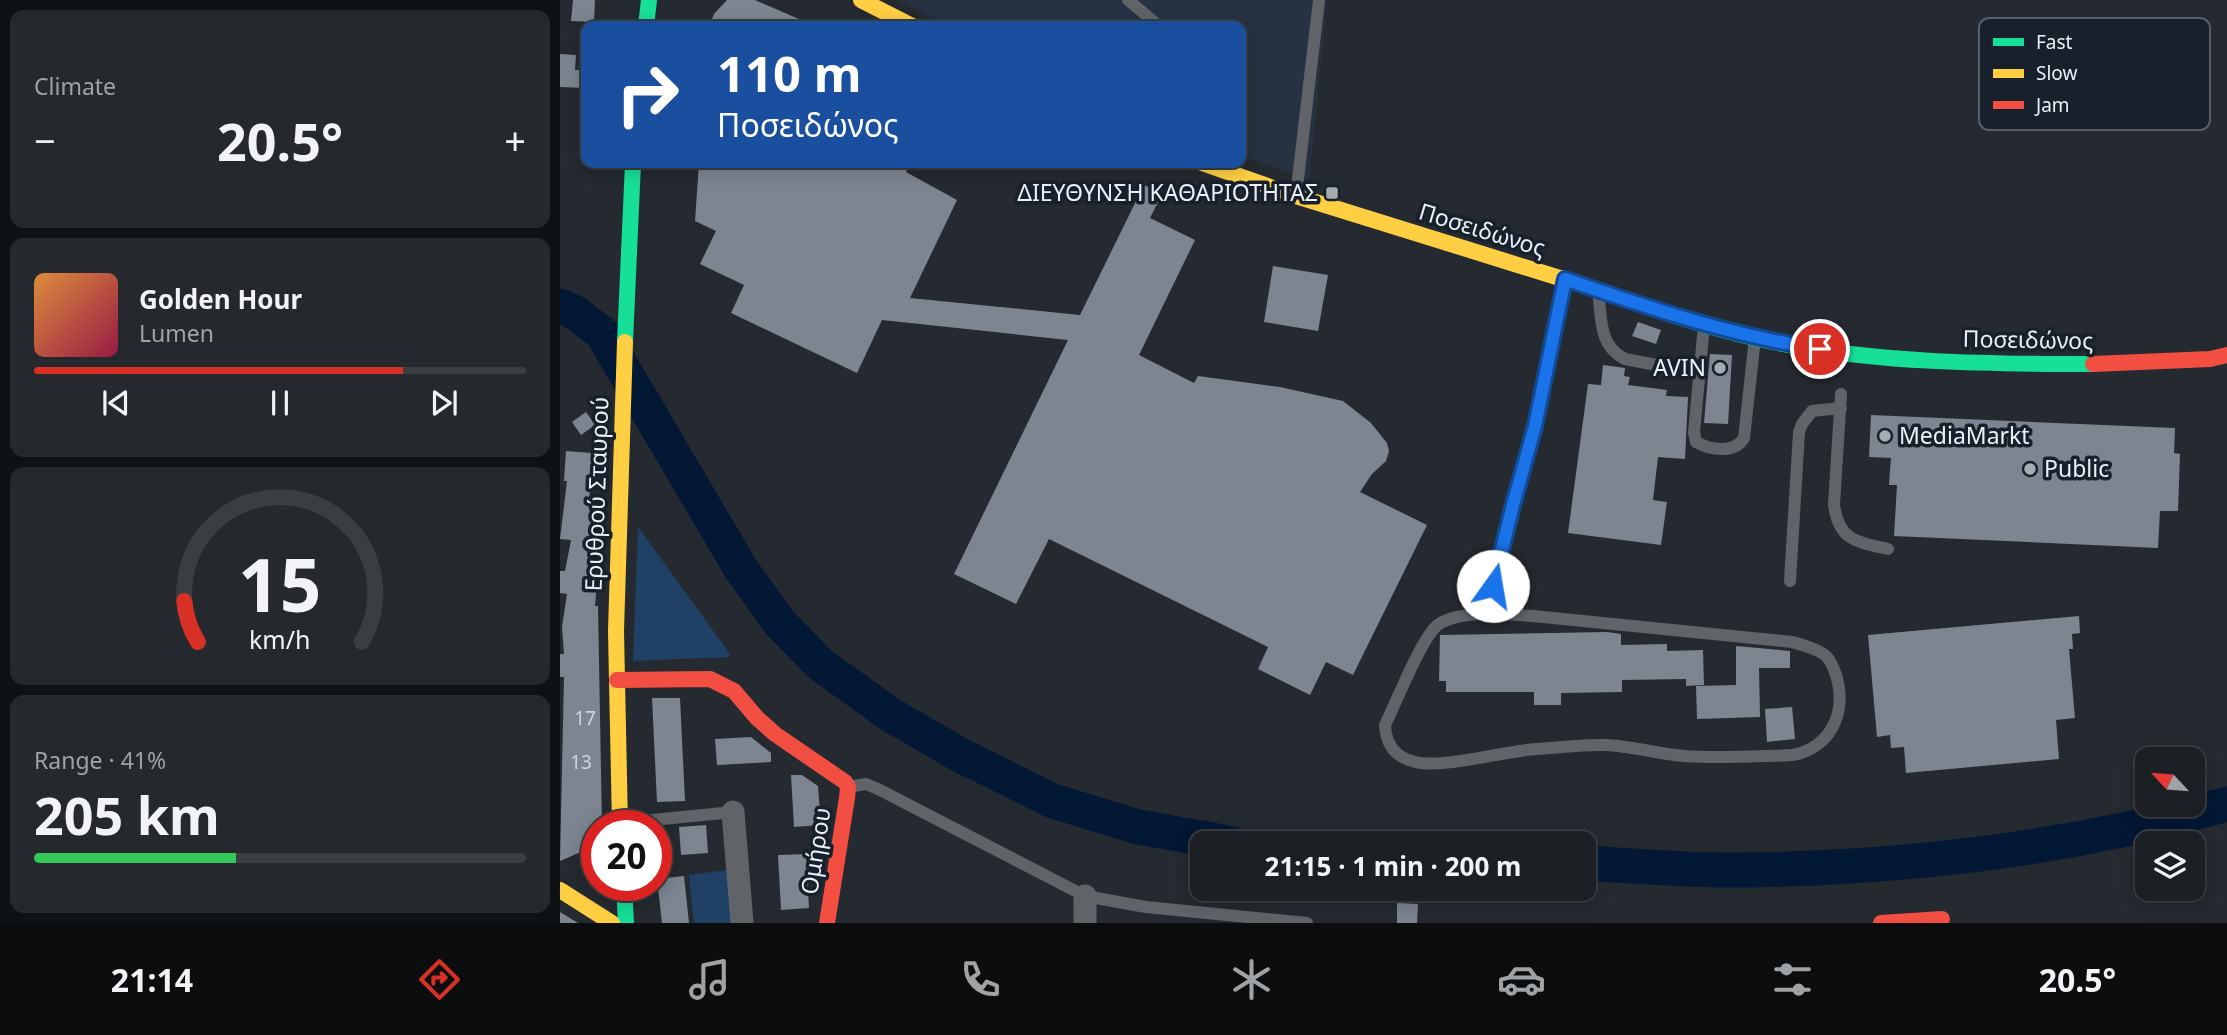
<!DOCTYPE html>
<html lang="en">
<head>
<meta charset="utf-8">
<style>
	:root { --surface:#1c2024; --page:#25282c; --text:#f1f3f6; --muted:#a0a3a6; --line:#3a3e41; --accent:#d93025 }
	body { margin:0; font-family:"Noto Sans",sans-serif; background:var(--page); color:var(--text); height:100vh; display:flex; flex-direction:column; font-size:26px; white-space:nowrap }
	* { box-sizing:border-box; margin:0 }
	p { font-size:23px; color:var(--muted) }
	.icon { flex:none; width:38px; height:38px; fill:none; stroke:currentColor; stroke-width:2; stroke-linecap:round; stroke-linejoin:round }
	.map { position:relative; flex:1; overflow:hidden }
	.sheet { display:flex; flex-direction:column; gap:10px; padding:10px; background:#0f1214; width:560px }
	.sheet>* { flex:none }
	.top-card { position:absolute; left:21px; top:21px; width:665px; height:147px; border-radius:14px; box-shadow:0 4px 18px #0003,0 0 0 2px var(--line); background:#1a4fa0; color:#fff; overflow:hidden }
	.needle { width:46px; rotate:296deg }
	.tools { position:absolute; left:1575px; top:747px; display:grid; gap:14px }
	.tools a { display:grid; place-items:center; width:70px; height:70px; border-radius:14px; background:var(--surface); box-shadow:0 4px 18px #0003,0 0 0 2px var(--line); font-size:35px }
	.speed { position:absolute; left:21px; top:810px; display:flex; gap:14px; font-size:35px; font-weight:700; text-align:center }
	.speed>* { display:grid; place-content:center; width:91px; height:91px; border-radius:50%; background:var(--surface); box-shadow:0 4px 18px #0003,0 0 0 2px var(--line); line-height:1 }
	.speed .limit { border:10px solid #d22; background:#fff; color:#111 }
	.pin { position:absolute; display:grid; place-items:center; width:60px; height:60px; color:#fff; margin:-30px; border:4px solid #fff; border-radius:50%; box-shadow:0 2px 7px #0007 }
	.me { position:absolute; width:77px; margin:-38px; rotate:13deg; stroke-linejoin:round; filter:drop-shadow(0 0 5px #0008) }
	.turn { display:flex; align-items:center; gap:24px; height:147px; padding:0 21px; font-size:32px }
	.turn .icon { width:91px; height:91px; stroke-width:2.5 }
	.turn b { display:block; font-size:49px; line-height:60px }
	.big { font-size:52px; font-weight:700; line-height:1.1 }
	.sheet .tile { flex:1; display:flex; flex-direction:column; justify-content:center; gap:10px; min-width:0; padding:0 24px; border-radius:14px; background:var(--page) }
	.sheet .dial { align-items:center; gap:0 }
	.dial svg { height:182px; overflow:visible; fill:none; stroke:var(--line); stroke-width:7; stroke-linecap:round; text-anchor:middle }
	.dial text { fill:var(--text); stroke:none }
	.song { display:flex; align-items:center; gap:21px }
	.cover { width:84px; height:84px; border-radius:10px; background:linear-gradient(135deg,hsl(30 70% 55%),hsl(340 70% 35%)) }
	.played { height:7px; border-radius:4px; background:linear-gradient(90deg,var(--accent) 75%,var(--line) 75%) }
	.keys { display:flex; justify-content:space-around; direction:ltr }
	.heat { display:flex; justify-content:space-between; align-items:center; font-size:38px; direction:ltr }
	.charge { height:10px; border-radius:5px; background:linear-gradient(90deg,#34c759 41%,var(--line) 0) }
	.trip { position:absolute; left:630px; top:831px; width:406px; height:70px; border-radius:14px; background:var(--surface); box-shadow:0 4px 18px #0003,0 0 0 2px var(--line); font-weight:700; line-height:70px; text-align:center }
	.tab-bar { display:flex; height:112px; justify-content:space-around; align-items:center; background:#0b0d0e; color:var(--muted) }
	.tab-bar .icon { width:49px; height:49px }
	.tab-bar .on { color:var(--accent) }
	.tab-bar b { font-size:32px; color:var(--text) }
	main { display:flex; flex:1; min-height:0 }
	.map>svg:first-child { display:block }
	.built { fill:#263241 }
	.green { fill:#204066 }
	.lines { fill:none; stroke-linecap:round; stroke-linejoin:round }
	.river { stroke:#031835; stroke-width:35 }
	.building { fill:#7c8590 }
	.lane { stroke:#606468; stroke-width:12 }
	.street { stroke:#606468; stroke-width:23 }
	.fast { stroke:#16e098; stroke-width:16 }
	.slow { stroke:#ffcf43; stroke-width:16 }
	.jam { stroke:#f24e42; stroke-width:16 }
	.route-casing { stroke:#114b97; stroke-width:18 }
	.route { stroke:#1a73e8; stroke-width:12 }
	.poi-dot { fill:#a5abb2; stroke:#17202b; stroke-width:2.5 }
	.labels { text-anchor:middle; stroke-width:7; stroke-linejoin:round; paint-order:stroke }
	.number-label { font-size:19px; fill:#ced5de }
	.poi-label { font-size:23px; fill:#eaf0f8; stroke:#17202b; text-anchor:end }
	.street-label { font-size:23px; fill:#eaf0f8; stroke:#17202b }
	.key { fill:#17202b; stroke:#565e68; stroke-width:2 }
	.key-label { font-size:19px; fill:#eaf0f8 }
</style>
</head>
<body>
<main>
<section class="sheet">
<div class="tile"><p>Climate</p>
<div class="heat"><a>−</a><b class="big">20.5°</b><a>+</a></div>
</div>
<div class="tile">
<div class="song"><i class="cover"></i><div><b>Golden Hour</b><p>Lumen</p></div></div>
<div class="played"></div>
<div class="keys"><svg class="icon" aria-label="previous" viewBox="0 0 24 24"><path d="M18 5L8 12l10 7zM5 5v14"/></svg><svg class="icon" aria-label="pause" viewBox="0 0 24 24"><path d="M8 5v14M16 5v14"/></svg><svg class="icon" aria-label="next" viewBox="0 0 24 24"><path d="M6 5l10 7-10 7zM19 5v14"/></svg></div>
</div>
<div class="tile dial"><svg viewBox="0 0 100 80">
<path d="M14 69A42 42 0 1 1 86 69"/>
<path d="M14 69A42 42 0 0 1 8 51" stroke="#d93025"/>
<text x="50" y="56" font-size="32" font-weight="700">15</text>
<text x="50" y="72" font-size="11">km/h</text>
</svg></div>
<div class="tile"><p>Range · 41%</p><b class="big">205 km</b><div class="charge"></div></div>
</section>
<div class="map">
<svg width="1667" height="923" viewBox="0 0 1667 923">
	<rect width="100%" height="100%" fill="#252a30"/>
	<polygon class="built" points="337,0 767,0 749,180 681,155 681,26 387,26"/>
	<g class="green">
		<polygon points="78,527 170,654 168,657 73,661"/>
		<polygon points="173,869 177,923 134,923 129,875"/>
	</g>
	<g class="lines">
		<g class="river">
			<polyline points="0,306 14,312 42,333 181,569 219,622 260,664 331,715 400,755 493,801 578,827 674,844"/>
			<path d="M1024,863C1077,866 1130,871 1183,870C1347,868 1509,849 1667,804"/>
		</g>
	</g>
	<g class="building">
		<polygon points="13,0 35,0 34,22 11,21"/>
		<polygon points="167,0 195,0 255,26 149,26 154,14"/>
		<polygon points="0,54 16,55 15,70 26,70 26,88 0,87"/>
		<polygon points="139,163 350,163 346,172 397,200 350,298 520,315 584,185 602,194 590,218 635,240 579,355 634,383 638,376 720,387 783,401 811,423 827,443 829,451 826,461 812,474 800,492 867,525 793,675 766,662 750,695 698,669 708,647 489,539 456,604 394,574 508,340 322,320 297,373 171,313 184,285 140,264 156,231 135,221"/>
		<polygon points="713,266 768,275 758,331 704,322"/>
		<polygon points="1078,322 1101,330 1096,344 1072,336"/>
		<polygon points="1150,354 1172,355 1168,424 1144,423"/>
		<polygon points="1043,365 1065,368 1064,376 1070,377 1068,385 1107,390 1106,396 1128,397 1125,459 1098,457 1093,500 1107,502 1101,545 1008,533 1028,384 1041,385"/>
		<polygon points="26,412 35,425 21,435 12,422"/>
		<polygon points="1311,415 1615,428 1614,453 1620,454 1618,511 1600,511 1598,548 1334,536 1337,485 1329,485 1331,458 1309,457"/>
		<polygon points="6,451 32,453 29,503 38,504 34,546 40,548 35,606 38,606 42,826 37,826 37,845 0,861 4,677 0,677 0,654 4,654 2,627 7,594 0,593 0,571 5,571 11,540 0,539 7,481 4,481"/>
		<polygon points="1519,616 1520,633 1512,634 1513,649 1509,649 1515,718 1496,720 1499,759 1346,773 1344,747 1331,748 1330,735 1317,737 1308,635"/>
		<polygon points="1047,632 1061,634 1061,645 1107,644 1107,651 1143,650 1144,685 1126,686 1126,679 1062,680 1062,692 1001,693 1001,705 974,705 974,692 886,692 886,681 879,681 880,635"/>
		<polygon points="1176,646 1230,651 1230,668 1199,668 1200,717 1137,719 1136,686 1176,685"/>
		<polygon points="92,698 120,698 125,801 97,802"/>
		<polygon points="1232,707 1235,739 1207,742 1205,709"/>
		<polygon points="191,737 211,753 211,762 157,765 155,739"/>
		<polygon points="231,775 242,775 258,786 261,825 234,827"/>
		<polygon points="146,825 148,853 121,855 119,827"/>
		<polygon points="246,854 249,908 221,910 218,855"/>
		<polygon points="124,876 129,923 102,923 97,879"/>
		<polygon points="837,903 858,904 857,923 837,923"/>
		<polygon points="0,912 18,923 0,923"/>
	</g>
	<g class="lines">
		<g class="lane">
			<polyline points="568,0 599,26"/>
			<polyline points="736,196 759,0"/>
			<path d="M1038,291C1042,318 1038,346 1065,359L1139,373"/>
			<path d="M1144,325L1134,432L1136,442C1150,450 1175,454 1184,438L1195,338"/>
			<path d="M1281,394L1274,504C1278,540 1296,542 1328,549"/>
			<polyline points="1230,581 1239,432 1242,424 1252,411 1281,408"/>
			<path d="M927,613C911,615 893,615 879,624C863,634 835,705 825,725C826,745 835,757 855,762C881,769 945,751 976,749C999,748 1022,744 1045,745C1072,746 1098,754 1124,756C1151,758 1177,757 1204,756C1215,755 1230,757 1241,753C1275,741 1286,708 1276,675C1274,669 1271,661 1266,656C1258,649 1243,645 1232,642L973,616L927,613L952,505L975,426L1005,279"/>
			<polyline points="288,787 306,784 318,789 525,896 586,907 747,923"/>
			<polyline points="62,823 173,812"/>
		</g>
		<g class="street">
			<polyline points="173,812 182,923"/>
			<polyline points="525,896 525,923"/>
		</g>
		<g class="fast">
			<polyline points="86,26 89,0"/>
			<path d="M1019,284C1083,305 1147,329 1213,342C1318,363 1427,364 1533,364"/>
			<polyline points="65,342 73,163"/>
			<polyline points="64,886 66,923"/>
		</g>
		<g class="slow">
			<polyline points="301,0 352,26"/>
			<polyline points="642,163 736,196 1019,284"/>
			<polyline points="60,826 56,631 65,342"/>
			<polyline points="0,890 52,923"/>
		</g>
		<g class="jam">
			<polyline points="1533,364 1650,359 1667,355"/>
			<polyline points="57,680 150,679 174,691 197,718 215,734 285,782 288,787 287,798 267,923"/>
			<polyline points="1321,923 1382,919"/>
		</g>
	</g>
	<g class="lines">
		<g class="route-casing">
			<path id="route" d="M933,586L953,505L975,426L1005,279C1089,308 1172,336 1260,349"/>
		</g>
		<use href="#route" class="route"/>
	</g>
	<g class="poi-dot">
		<rect x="765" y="186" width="14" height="14" rx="3.5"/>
		<circle cx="1160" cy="368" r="7"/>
		<circle cx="1325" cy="436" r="7"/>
		<circle cx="1470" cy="469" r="7"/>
	</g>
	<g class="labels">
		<g class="number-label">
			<text x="25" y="725">17</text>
			<text x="21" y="769">13</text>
		</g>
		<g class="poi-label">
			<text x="758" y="201">ΔΙΕΥΘΥΝΣΗ ΚΑΘΑΡΙΟΤΗΤΑΣ</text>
			<text x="1146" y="376">AVIN</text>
			<text x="1339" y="444" text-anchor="start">MediaMarkt</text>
			<text x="1484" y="477" text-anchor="start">Public</text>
		</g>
		<g class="street-label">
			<text transform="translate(922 230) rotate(17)" y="8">Ποσειδώνος</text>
			<text transform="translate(1468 340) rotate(1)" y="8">Ποσειδώνος</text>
			<text transform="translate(37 494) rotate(-88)" y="8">Ερυθρού Σταυρού</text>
			<text transform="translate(256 851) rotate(-81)" y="8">Ομήρου</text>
		</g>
	</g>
	<rect x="1419" y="18" width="231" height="112" rx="10" class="key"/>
	<rect x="1433" y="38" width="31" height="8" fill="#16e098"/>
	<rect x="1433" y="69" width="31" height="9" fill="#ffcf43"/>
	<rect x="1433" y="101" width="31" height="8" fill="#f24e42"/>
	<g class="key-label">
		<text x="1476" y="49">Fast</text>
		<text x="1476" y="80">Slow</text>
		<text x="1476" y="112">Jam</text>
	</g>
</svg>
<div class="tools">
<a><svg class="needle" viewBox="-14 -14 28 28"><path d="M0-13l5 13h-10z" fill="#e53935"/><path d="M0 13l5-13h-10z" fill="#a0a3a6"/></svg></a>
<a><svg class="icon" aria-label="layers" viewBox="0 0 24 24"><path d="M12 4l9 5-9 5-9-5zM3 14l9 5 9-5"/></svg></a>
</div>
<div class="speed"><div class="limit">20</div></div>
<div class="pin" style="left:1260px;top:349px;background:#d93025"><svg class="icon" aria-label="arrive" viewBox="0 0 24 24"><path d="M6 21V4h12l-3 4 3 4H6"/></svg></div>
<svg class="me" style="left:933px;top:586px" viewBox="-20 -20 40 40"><circle r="19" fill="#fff"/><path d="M0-13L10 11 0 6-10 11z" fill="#1a73e8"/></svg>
<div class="trip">21:15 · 1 min · 200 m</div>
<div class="top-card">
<div class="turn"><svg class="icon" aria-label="right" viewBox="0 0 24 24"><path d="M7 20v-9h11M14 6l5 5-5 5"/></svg><div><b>110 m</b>Ποσειδώνος</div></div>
</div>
</div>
</main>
<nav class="tab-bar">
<b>21:14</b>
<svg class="icon on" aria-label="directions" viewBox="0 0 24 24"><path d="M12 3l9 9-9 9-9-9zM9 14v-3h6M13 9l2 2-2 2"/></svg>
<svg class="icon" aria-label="music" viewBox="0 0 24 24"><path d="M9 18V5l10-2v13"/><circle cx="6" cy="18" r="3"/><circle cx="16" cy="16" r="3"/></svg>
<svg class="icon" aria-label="phone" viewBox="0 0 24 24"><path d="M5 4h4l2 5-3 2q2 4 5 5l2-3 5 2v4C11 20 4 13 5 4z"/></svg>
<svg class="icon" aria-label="climate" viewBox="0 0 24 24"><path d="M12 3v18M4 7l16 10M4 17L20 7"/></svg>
<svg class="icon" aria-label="car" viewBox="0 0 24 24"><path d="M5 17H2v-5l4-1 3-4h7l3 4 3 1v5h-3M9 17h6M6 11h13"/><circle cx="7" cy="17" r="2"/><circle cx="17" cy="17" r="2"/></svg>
<svg class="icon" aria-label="filters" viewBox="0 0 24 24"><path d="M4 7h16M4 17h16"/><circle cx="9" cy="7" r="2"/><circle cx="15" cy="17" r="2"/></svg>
<b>20.5°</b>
</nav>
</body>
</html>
